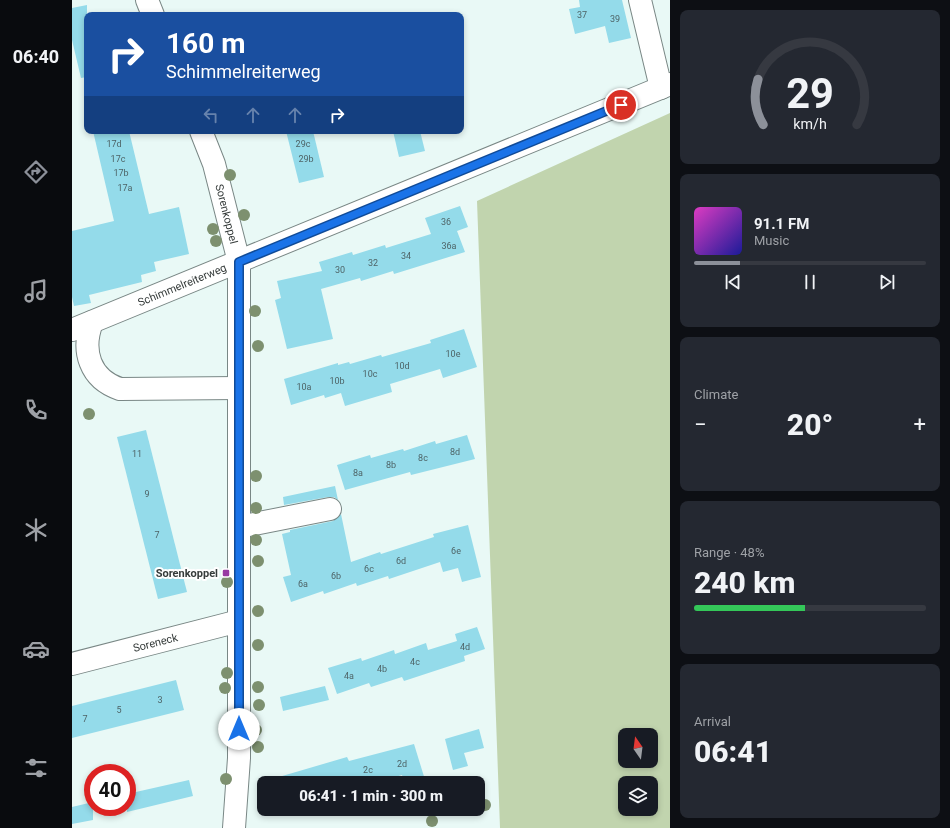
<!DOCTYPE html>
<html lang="en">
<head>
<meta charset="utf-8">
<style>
	:root { --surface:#171b24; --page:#242831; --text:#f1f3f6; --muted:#9ea1a6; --line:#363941; --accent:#8c9099 }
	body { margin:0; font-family:Roboto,sans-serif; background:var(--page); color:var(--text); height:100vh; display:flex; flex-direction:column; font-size:15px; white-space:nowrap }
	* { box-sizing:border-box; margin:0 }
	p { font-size:13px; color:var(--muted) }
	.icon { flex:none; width:22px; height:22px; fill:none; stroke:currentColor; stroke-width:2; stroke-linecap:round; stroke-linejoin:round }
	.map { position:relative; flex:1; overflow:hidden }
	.drawer { display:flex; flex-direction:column; gap:10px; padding:10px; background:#0d0f14; width:280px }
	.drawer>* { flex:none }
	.guide { position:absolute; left:12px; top:12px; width:380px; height:122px; border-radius:8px; box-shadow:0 2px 6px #0003; background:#1a4fa0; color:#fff; overflow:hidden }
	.needle { width:26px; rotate:346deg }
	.fabs { position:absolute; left:546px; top:728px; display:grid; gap:8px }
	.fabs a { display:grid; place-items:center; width:40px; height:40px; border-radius:8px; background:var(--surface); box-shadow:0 2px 6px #0003; font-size:20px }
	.speed { position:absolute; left:12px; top:764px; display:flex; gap:8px; font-size:20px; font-weight:700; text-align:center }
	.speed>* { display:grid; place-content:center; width:52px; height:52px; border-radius:50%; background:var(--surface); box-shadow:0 2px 6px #0003; line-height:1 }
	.speed .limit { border:6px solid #d22; background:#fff; color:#111 }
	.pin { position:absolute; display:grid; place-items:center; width:34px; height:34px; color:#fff; margin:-17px; border:2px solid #fff; border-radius:50%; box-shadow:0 1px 4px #0007 }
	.me { position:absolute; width:44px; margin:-22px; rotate:0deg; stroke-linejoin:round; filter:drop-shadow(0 0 3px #0008) }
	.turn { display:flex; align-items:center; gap:14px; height:84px; padding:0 16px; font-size:18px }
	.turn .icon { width:52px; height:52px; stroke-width:2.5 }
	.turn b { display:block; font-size:28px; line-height:34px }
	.lanes { display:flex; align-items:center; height:38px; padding:0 16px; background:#0003; justify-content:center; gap:20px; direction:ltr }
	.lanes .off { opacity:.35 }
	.big { font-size:30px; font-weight:800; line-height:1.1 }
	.drawer .tile { flex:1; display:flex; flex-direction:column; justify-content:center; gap:6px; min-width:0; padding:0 14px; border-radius:8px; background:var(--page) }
	.drawer .dial { align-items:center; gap:0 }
	.dial svg { height:104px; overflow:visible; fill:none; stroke:var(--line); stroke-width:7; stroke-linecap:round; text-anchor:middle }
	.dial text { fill:var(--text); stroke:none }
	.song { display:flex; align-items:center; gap:12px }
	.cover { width:48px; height:48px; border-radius:6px; background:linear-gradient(135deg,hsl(310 70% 55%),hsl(240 70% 35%)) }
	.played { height:4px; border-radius:2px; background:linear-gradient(90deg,var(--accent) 20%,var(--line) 20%) }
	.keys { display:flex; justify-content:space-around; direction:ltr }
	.heat { display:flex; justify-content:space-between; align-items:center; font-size:22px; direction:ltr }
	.charge { height:6px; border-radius:3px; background:linear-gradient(90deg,#34c759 48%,var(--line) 0) }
	.trip { position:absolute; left:185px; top:776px; width:228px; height:40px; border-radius:8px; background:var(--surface); box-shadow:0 2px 6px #0003; font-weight:800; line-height:40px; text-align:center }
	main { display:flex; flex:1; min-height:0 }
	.dock { display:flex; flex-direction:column; width:72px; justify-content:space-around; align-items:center; background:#090b0e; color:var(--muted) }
	.dock .icon { width:28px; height:28px }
	.dock .current { color:var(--accent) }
	.dock b { font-size:18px; color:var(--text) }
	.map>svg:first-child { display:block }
	.green { fill:#c1d4ae; fill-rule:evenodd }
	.building { fill:#94dbea }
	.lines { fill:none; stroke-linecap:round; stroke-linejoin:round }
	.minor-casing { stroke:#798785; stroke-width:24 }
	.minor { stroke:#fff; stroke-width:22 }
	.tree { fill:#7d906f }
	.route-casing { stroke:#114b97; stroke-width:10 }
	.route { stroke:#1a73e8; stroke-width:7 }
	.poi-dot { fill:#983aa2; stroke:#fff; stroke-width:1.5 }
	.labels { text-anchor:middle; stroke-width:4; stroke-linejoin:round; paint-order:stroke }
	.number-label { font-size:9px; fill:#4e6467 }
	.street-label { font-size:11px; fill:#363c3b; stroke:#fff }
	.poi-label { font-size:11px; font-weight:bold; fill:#363c3b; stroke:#fff; text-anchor:end }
</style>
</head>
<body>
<main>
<nav class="dock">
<b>06:40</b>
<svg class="icon current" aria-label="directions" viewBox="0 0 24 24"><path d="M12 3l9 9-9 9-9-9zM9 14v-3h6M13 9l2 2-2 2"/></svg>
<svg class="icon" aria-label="music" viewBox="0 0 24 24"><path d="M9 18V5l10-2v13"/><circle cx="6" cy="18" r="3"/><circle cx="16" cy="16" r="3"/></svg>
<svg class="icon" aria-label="phone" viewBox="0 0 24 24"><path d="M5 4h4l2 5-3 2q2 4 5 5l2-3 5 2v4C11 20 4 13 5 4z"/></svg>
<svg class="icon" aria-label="climate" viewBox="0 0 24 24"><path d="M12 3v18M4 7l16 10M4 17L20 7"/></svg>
<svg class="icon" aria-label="car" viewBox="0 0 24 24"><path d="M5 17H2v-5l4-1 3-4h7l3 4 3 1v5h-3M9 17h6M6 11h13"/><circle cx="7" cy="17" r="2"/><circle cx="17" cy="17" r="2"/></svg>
<svg class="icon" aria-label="filters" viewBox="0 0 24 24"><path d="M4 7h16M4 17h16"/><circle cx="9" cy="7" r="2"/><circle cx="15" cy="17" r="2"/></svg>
</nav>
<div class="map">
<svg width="598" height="828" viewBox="0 0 598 828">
	<rect width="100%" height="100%" fill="#e9f9f6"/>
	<path class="green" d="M598,113V828H428L405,201ZM553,735H579V761H553ZM553,783H579V809H553Z"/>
	<g class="building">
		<polygon points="507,0 550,0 559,38 537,43 533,26 503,34 497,9 508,7"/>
		<polygon points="15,5 15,77 9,78 0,40 0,8"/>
		<polygon points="21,131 57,131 77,214 107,207 117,254 82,262 84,271 69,275 70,282 17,295 19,303 2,306 0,297 0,231 42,221"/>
		<polygon points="214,131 241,131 252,177 227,183"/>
		<polygon points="321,131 348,131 353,151 327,157"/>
		<polygon points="388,206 396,227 385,231 393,252 322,274 321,271 289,281 288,278 249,289 261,339 215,349 203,300 209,298 205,281 250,271 247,262 280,252 281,255 313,245 314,248 359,234 353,218"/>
		<polygon points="392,329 405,367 371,378 368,369 318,384 320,392 273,406 269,393 253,398 252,395 219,405 212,379 266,363 266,365 277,362 278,364 309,355 310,357 359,343 358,340"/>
		<polygon points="74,430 115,592 86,599 45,437"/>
		<polygon points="395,435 403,459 339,475 338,472 273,490 265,465 298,455 299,458 331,449 332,451 363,441 364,444"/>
		<polygon points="263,486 266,500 262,497 256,497 212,505 211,497"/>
		<polygon points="269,514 279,562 308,552 309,554 362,537 361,534 396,525 409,577 390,582 386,568 371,572 368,562 317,579 316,576 285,586 284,583 252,594 251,591 219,602 211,577 219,575 210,534 218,532 218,530 261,521"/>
		<polygon points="405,627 413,649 392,656 393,661 332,681 330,677 299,687 297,683 265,694 256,668 289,658 290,661 322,650 323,654 354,643 356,650 385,641 383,634"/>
		<polygon points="104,680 112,710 0,738 0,706"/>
		<polygon points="253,686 257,700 211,711 208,697"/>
		<polygon points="407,729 412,748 392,753 396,766 381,770 373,739"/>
		<polygon points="342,744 354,783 333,783 330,775 303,783 201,783 200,779 275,757 277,761"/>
		<polygon points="117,780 121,796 55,812 55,794"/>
		<polygon points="21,802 21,820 0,824 0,807"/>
	</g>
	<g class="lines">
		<g class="minor-casing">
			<g id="minor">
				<polyline points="75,0 81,15"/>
				<polyline points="568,0 589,88"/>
				<path id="s1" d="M129,131L142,164L167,262V758L162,828"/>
				<path d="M20,322C9,351 18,379 48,389L167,388"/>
				<path id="s2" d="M0,330L598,84"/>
				<polyline points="167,527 258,509"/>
				<path id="s3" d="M0,664L167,621"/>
			</g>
		</g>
		<use href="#minor" class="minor"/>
	</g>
	<g class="tree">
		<circle cx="158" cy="175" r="6"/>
		<circle cx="172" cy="215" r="6"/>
		<circle cx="141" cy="229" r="6"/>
		<circle cx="144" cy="241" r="6"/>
		<circle cx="183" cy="311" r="6"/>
		<circle cx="186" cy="346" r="6"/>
		<circle cx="17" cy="414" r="6"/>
		<circle cx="184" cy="476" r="6"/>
		<circle cx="184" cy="508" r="6"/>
		<circle cx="184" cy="540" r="6"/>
		<circle cx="186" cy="561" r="6"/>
		<circle cx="155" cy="582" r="6"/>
		<circle cx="186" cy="611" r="6"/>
		<circle cx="186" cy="645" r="6"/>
		<circle cx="155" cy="673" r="6"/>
		<circle cx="186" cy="687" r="6"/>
		<circle cx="153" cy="688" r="6"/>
		<circle cx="187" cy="705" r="6"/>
		<circle cx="184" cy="730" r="6"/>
		<circle cx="186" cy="747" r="6"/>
		<circle cx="154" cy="779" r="6"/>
		<circle cx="413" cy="805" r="6"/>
		<circle cx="360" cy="821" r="6"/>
	</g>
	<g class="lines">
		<g class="route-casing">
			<polyline id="route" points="167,729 167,262 549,105"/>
		</g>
		<use href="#route" class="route"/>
	</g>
	<rect class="poi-dot" x="150" y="569" width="8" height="8" rx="2"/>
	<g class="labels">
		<g class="number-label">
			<text x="510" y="18">37</text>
			<text x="543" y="22">39</text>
			<text x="42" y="147">17d</text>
			<text x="231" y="147">29c</text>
			<text x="46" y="162">17c</text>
			<text x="234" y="162">29b</text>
			<text x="49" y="176">17b</text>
			<text x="53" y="191">17a</text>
			<text x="374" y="225">36</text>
			<text x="377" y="249">36a</text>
			<text x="334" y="259">34</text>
			<text x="301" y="266">32</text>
			<text x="268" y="273">30</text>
			<text x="381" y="357">10e</text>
			<text x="330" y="369">10d</text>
			<text x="298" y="377">10c</text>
			<text x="265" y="384">10b</text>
			<text x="232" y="390">10a</text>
			<text x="383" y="455">8d</text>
			<text x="65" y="457">11</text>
			<text x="351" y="461">8c</text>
			<text x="319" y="468">8b</text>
			<text x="286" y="476">8a</text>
			<text x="75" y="497">9</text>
			<text x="85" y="538">7</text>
			<text x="384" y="554">6e</text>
			<text x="329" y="564">6d</text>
			<text x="297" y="572">6c</text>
			<text x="264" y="579">6b</text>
			<text x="231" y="587">6a</text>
			<text x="393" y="650">4d</text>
			<text x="343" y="665">4c</text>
			<text x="310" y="672">4b</text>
			<text x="277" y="679">4a</text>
			<text x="88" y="703">3</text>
			<text x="47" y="713">5</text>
			<text x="13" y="722">7</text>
			<text x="330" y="767">2d</text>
			<text x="296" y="773">2c</text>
		</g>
		<g class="street-label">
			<text dy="4" stroke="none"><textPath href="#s1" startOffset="87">Sorenkoppel</textPath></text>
			<text dy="4" stroke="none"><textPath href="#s2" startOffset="119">Schimmelreiterweg</textPath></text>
			<text dy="4" stroke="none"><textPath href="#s3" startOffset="86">Soreneck</textPath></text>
		</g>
		<g class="poi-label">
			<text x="146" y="577">Sorenkoppel</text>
		</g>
	</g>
</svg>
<div class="fabs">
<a><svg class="needle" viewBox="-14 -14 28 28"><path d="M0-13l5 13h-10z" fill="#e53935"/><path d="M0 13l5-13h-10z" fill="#9ea1a6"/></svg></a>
<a><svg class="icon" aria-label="layers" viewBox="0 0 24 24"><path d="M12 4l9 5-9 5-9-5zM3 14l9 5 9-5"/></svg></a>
</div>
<div class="speed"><div class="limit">40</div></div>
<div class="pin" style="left:549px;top:105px;background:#d93025"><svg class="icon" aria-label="arrive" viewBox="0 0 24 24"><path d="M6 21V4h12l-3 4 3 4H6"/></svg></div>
<svg class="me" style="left:167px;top:729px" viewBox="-20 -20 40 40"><circle r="19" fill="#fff"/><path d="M0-13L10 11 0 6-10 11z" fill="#1a73e8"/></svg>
<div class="trip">06:41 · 1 min · 300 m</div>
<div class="guide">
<div class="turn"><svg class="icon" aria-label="right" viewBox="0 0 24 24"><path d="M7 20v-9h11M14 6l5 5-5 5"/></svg><div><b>160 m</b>Schimmelreiterweg</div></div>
<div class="lanes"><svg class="icon off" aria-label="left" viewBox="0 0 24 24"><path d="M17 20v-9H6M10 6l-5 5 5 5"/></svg><svg class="icon off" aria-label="ahead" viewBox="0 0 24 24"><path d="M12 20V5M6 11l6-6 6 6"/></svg><svg class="icon off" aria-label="ahead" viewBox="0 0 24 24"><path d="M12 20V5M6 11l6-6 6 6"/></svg><svg class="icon" aria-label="right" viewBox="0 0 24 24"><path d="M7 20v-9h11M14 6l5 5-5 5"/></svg></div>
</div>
</div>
<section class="drawer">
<div class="tile dial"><svg viewBox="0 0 100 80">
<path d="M14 69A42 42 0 1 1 86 69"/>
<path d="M14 69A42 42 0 0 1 10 34" stroke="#8c9099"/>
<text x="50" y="56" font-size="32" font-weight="700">29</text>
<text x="50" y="72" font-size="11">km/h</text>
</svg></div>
<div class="tile">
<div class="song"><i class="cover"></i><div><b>91.1 FM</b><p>Music</p></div></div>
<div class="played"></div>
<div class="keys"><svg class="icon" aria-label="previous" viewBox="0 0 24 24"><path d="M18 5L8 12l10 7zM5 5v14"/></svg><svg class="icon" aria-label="pause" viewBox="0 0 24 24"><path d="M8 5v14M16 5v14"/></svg><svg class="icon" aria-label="next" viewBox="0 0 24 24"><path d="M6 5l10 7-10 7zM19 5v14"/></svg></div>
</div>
<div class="tile"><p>Climate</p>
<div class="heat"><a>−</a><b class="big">20°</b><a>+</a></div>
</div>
<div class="tile"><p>Range · 48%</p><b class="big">240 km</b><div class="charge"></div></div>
<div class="tile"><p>Arrival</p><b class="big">06:41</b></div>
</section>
</main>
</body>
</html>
